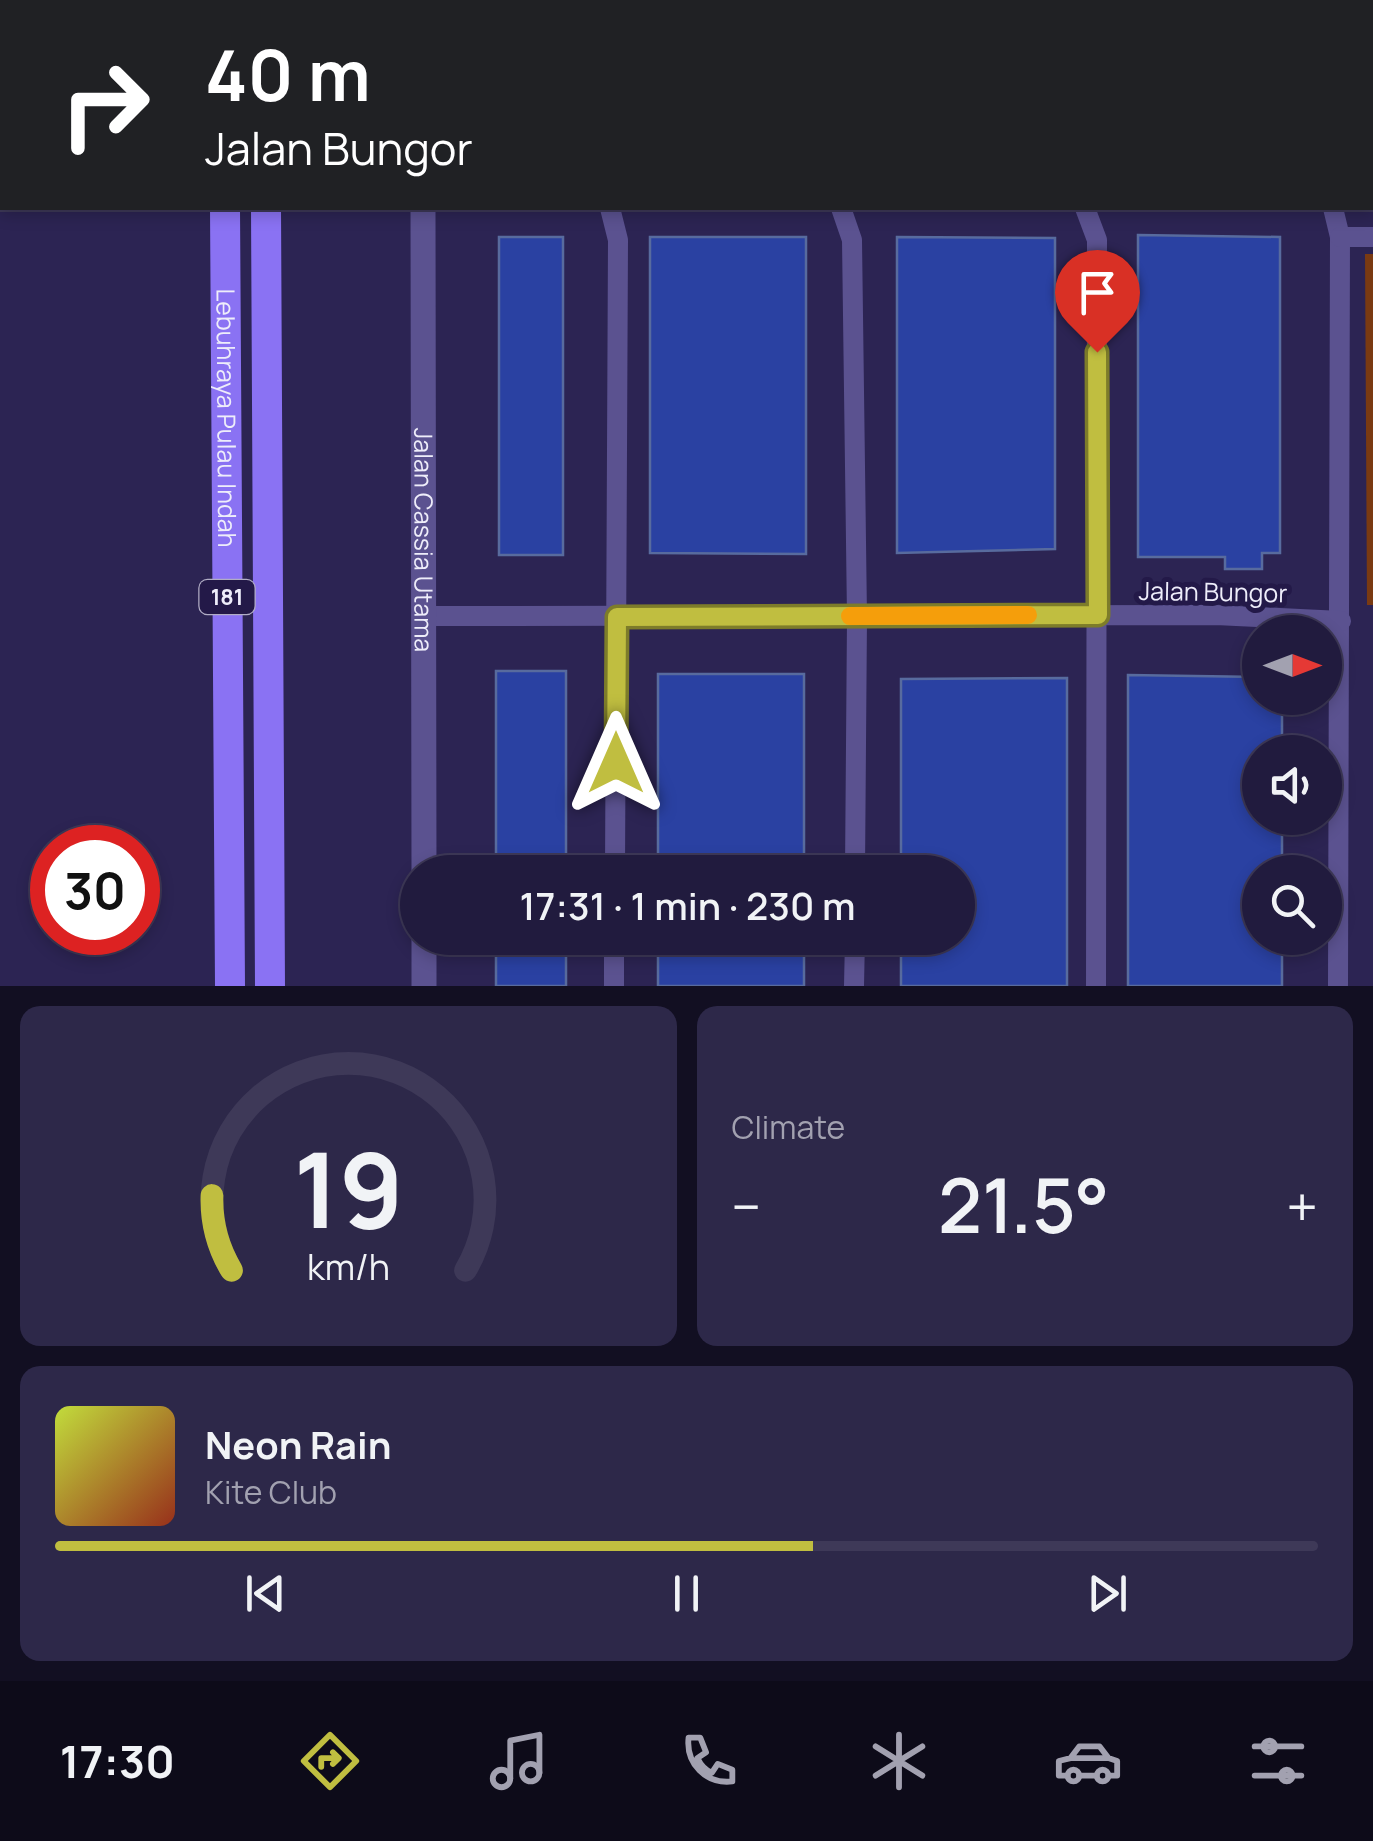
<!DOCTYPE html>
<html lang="en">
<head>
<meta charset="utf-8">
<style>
	:root { --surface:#211b3e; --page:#2d2849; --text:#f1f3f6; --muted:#a2a1b0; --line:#3e3958; --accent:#c0be40 }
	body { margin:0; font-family:Manrope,sans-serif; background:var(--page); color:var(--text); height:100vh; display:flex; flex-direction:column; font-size:38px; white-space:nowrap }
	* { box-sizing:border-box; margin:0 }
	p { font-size:32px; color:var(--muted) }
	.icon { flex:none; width:55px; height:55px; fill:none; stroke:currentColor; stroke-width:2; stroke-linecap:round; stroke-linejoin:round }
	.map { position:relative; height:986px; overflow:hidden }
	.sheet { display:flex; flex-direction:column; gap:20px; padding:20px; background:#120f22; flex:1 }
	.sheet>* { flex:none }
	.banner { position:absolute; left:0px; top:0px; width:1375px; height:210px; box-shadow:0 5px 15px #0003,0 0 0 2px var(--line); background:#202124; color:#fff; overflow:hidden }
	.needle { width:65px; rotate:90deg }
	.fabs { position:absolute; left:1242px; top:615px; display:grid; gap:20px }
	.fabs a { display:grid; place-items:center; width:100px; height:100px; border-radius:50%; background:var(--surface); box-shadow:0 5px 15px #0003,0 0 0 2px var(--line); font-size:50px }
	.speed { position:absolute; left:30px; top:825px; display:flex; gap:20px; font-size:50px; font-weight:700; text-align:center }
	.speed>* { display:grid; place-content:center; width:130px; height:130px; border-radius:50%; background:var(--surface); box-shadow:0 5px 15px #0003,0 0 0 2px var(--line); line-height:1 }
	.speed .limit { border:15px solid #d22; background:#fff; color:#111 }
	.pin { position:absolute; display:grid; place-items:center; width:85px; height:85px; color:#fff; margin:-102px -42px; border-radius:50% 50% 50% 0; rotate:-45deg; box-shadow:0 0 10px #0007 }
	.pin .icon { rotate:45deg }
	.me { position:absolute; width:110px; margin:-55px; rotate:0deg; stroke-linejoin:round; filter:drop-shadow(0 0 8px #0008) }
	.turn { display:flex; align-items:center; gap:35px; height:210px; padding:0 40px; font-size:45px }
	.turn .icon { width:130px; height:130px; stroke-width:2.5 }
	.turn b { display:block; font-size:70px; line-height:85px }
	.big { font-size:75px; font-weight:600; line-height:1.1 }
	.sheet .widget { flex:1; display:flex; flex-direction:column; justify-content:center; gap:15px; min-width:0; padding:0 35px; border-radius:20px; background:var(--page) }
	.sheet .dial { align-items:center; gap:0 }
	.dial svg { height:260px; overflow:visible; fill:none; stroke:var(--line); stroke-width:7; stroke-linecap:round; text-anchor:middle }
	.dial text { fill:var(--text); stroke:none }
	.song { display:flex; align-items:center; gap:30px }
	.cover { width:120px; height:120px; border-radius:15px; background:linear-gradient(135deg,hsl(70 70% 55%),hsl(10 70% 35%)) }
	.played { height:10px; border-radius:5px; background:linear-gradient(90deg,var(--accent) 60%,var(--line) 60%) }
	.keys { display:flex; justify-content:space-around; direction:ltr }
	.heat { display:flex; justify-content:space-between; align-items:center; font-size:55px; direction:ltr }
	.sheet .tiles { flex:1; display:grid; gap:20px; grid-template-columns:1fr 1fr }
	.widget:last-child { grid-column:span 2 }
	.trip { position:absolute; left:400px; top:855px; width:575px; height:100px; border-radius:50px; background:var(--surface); box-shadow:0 5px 15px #0003,0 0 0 2px var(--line); font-weight:600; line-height:100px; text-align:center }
	.tab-bar { display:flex; height:160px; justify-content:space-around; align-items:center; background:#0d0b19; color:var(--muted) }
	.tab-bar .icon { width:70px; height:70px }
	.tab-bar .selected { color:var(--accent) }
	.tab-bar b { font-size:45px; color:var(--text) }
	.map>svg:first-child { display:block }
	.green { fill:#7a3a12 }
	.building { fill:#2a41a2; stroke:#586b9e; stroke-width:2.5 }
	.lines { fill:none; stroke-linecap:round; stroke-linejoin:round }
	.minor { stroke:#5b5290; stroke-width:20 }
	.tertiary { stroke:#5b5290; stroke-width:25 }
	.primary { stroke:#8a72f3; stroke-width:30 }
	.route-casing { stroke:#7d7c2a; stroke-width:25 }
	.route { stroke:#c0be40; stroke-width:18 }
	.slow { stroke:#f59e0b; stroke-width:18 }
	.labels { text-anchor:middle; stroke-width:10; stroke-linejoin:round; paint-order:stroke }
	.shield { fill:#231948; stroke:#b1adc5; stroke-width:2.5 }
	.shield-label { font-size:22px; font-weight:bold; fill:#eeedfa }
	.street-label { font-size:25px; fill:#eeedfa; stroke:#231948 }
</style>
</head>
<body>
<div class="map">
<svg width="1373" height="986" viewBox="0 0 1373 986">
	<rect width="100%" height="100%" fill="#2c2453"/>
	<polygon class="green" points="1365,254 1373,254 1373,605 1367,605"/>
	<g class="building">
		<polygon points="1138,235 1280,237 1280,553 1262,553 1262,569 1225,569 1225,557 1138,557"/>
		<rect x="499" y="237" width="64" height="318"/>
		<polygon points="650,237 806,237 806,554 650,553"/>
		<polygon points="897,237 1055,238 1055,549 897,553"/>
		<rect x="496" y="671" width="70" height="201"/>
		<rect x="658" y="674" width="146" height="198"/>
		<polygon points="1128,675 1260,677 1260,698 1282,698 1282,752 1260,752 1260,818 1282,818 1282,872 1260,872 1260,938 1282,938 1282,986 1128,986"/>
		<polygon points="1067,678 1067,986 901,986 901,938 958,938 958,872 901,872 901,679"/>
		<rect x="496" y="938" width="70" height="48"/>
		<rect x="658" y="938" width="146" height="48"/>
	</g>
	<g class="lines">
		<g class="minor">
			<polyline points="603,0 603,2"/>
			<polyline points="1330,0 1330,2"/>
			<polyline points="840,2 840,0"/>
			<polyline points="1082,2 1082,0"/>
			<polyline points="610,208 618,240 615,872"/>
			<polyline points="841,208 852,240 857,617 855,872"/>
			<polyline points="1085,208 1097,240 1096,986"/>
			<polyline points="1333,208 1340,237 1338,986"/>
			<polyline points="1340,237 1373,237"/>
			<polyline points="424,616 1216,615 1341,621"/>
			<polyline points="614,986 614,938"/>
			<polyline points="854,986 855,938"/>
		</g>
		<g class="tertiary">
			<polyline points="422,0 422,2"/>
			<path id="s1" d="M423,208L424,872"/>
			<polyline points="424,938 424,986"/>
		</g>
		<g class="primary">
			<polyline points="223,0 223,2"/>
			<polyline points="265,0 265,2"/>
			<path id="s2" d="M225,208L230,986"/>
			<polyline points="266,208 270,986"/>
		</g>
	</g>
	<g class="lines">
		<g class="route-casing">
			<polyline id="route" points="616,763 617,617 1098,615 1097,352"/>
		</g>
		<use href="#route" class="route"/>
		<polyline class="slow" points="850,616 1028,615"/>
	</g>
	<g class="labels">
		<rect class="shield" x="199.5" y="580" width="55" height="34" rx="8"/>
		<g class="shield-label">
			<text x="227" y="605">181</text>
		</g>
		<g class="street-label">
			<text dy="9" stroke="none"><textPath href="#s2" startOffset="210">Lebuhraya Pulau Indah</textPath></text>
			<text dy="9" stroke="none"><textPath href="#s1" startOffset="332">Jalan Cassia Utama</textPath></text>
			<text transform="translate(1213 592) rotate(1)" y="9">Jalan Bungor</text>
		</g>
	</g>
</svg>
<div class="fabs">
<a><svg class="needle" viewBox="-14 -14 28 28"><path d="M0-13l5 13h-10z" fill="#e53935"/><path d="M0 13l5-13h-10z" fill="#a2a1b0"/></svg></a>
<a><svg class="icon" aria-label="sound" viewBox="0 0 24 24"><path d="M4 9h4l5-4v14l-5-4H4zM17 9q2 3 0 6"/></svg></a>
<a><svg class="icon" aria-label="search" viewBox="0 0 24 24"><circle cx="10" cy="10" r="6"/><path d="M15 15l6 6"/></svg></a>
</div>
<div class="speed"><div class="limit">30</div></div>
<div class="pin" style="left:1097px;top:352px;background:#d93025"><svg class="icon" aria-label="arrive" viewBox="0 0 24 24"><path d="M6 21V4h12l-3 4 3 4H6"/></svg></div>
<svg class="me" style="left:616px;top:763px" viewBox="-20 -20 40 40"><path d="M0-17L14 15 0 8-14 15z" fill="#c0be40" stroke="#fff" stroke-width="4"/></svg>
<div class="trip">17:31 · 1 min · 230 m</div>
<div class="banner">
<div class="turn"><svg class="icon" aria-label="right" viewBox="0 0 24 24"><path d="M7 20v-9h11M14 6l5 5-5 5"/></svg><div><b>40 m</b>Jalan Bungor</div></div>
</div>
</div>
<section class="sheet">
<div class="tiles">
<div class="widget dial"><svg viewBox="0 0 100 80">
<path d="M14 69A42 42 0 1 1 86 69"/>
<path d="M14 69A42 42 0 0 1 8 46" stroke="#c0be40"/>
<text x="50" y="56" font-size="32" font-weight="700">19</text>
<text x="50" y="72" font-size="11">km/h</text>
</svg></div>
<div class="widget"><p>Climate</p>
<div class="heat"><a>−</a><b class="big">21.5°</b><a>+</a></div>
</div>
<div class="widget">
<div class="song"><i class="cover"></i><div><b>Neon Rain</b><p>Kite Club</p></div></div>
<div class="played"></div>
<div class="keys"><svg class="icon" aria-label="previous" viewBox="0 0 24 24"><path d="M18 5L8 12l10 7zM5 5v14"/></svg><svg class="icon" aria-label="pause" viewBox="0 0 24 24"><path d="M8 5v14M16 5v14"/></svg><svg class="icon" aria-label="next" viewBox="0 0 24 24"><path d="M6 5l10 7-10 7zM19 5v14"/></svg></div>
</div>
</div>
</section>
<nav class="tab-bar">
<b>17:30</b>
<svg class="icon selected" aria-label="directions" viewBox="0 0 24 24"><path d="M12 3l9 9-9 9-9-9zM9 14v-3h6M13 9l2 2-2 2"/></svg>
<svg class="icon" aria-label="music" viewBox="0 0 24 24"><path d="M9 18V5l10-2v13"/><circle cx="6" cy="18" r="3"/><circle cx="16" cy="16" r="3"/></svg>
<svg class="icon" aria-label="phone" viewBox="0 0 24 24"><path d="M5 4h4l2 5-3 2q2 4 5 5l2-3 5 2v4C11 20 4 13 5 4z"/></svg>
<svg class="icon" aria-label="climate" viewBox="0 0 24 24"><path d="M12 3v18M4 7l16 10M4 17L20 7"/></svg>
<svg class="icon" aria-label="car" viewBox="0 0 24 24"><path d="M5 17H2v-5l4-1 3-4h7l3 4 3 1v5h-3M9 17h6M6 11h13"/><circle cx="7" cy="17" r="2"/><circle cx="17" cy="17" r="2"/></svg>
<svg class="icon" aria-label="filters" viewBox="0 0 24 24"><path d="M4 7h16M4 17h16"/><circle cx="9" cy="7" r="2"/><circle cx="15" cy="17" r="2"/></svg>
</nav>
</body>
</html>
